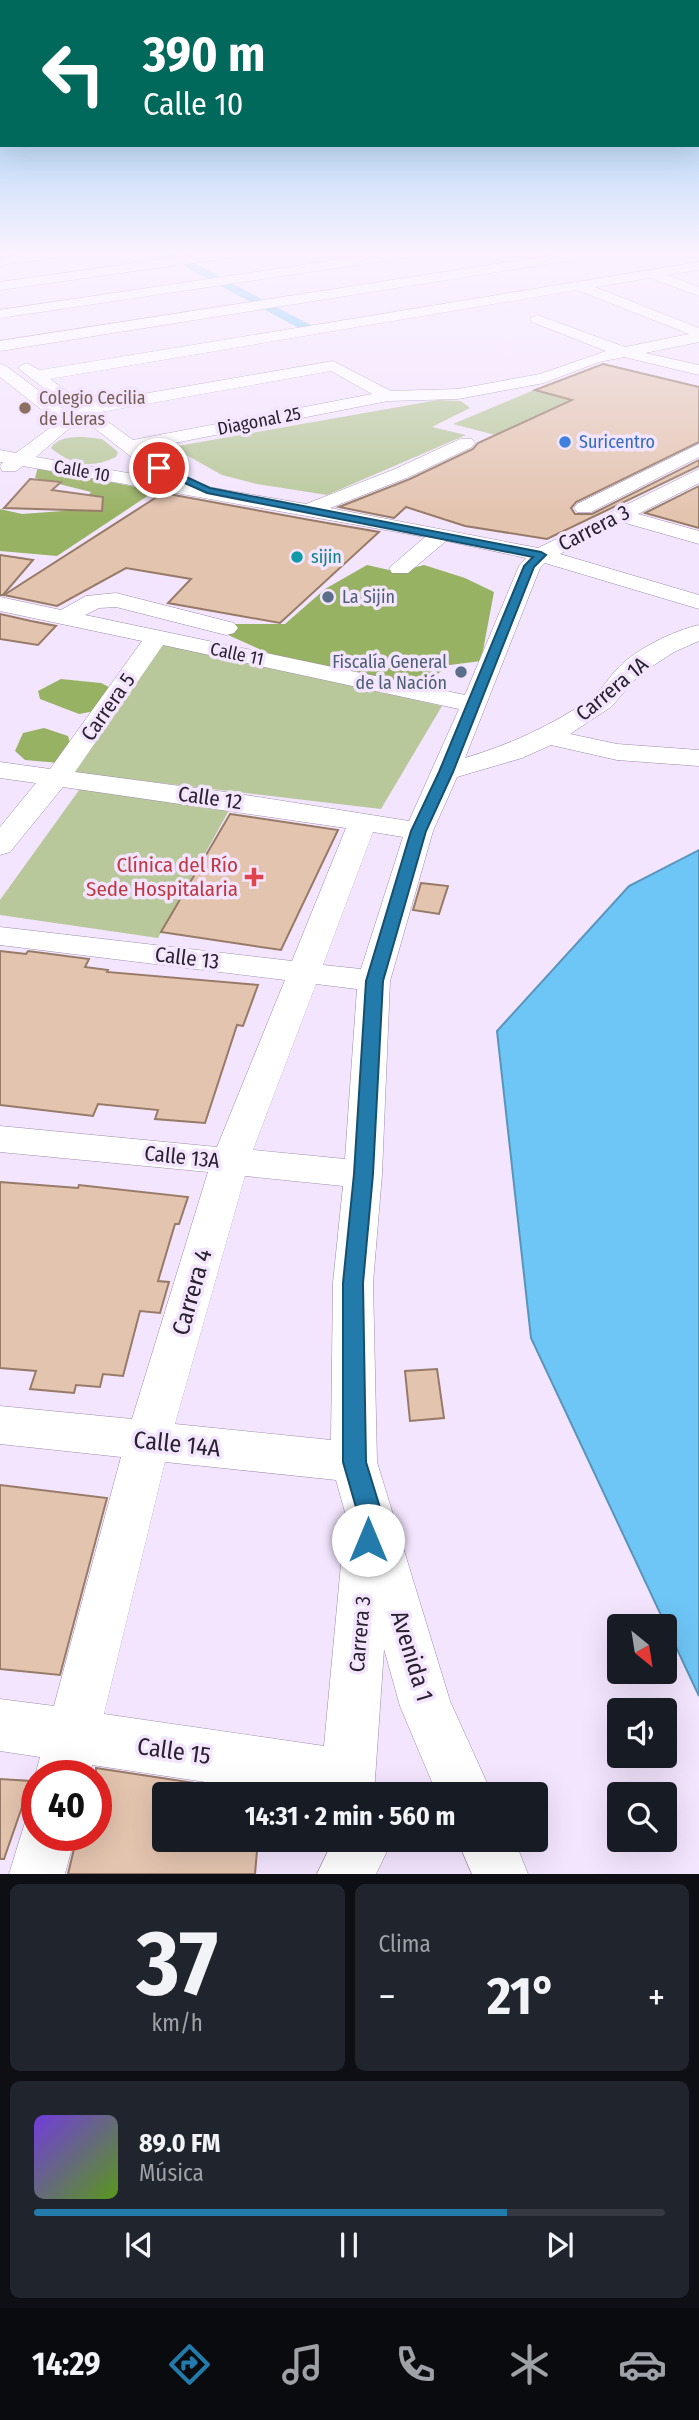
<!DOCTYPE html>
<html lang="es">
<head>
<meta charset="utf-8">
<style>
	:root { --surface:#171b24; --page:#20242c; --text:#f1f3f6; --muted:#9ea1a6; --line:#363941; --accent:#227baa }
	body { margin:0; font-family:"Fira Sans Condensed",sans-serif; background:var(--page); color:var(--text); height:100vh; display:flex; flex-direction:column; font-size:26px; white-space:nowrap }
	* { box-sizing:border-box; margin:0 }
	p { font-size:23px; color:var(--muted) }
	.icon { flex:none; width:38px; height:38px; fill:none; stroke:currentColor; stroke-width:2; stroke-linecap:round; stroke-linejoin:round }
	.map { position:relative; height:1874px; overflow:hidden }
	.side { display:flex; flex-direction:column; gap:10px; padding:10px; background:#0d0f14; flex:1 }
	.side>* { flex:none }
	.top-card { position:absolute; left:0px; top:0px; width:700px; height:147px; box-shadow:0 7px 28px #0002; background:#00695c; color:#fff; overflow:hidden }
	.needle { width:46px; rotate:150deg }
	.tools { position:absolute; left:607px; top:1614px; display:grid; gap:14px }
	.tools a { display:grid; place-items:center; width:70px; height:70px; border-radius:7px; background:var(--surface); box-shadow:0 7px 28px #0002; font-size:35px }
	.speed { position:absolute; left:21px; top:1760px; display:flex; gap:14px; font-size:35px; font-weight:700; text-align:center }
	.speed>* { display:grid; place-content:center; width:91px; height:91px; border-radius:50%; background:var(--surface); box-shadow:0 7px 28px #0002; line-height:1 }
	.speed .limit { border:10px solid #d22; background:#fff; color:#111 }
	.pin { position:absolute; display:grid; place-items:center; width:60px; height:60px; color:#fff; margin:-30px; border:4px solid #fff; border-radius:50%; box-shadow:0 2px 7px #0007 }
	.me { position:absolute; width:77px; margin:-38px; rotate:0deg; stroke-linejoin:round; filter:drop-shadow(0 0 5px #0008) }
	.turn { display:flex; align-items:center; gap:24px; height:147px; padding:0 28px; font-size:32px }
	.turn .icon { width:91px; height:91px; stroke-width:2.5 }
	.turn b { display:block; font-size:49px; line-height:60px }
	.big { font-size:52px; font-weight:700; line-height:1.1 }
	.side .card { flex:1; display:flex; flex-direction:column; justify-content:center; gap:10px; min-width:0; padding:0 24px; border-radius:10px; background:var(--page) }
	.side .dial { align-items:center; gap:0 }
	.dial b { font-size:91px; line-height:1 }
	.song { display:flex; align-items:center; gap:21px }
	.cover { width:84px; height:84px; border-radius:10px; background:linear-gradient(135deg,hsl(260 70% 55%),hsl(90 70% 35%)) }
	.played { height:7px; border-radius:4px; background:linear-gradient(90deg,var(--accent) 75%,var(--line) 75%) }
	.keys { display:flex; justify-content:space-around; direction:ltr }
	.heat { display:flex; justify-content:space-between; align-items:center; font-size:38px; direction:ltr }
	.side .tiles { flex:1; display:grid; gap:10px; grid-template-columns:1fr 1fr }
	.card:last-child { grid-column:span 2 }
	.trip { position:absolute; left:152px; top:1782px; width:396px; height:70px; border-radius:7px; background:var(--surface); box-shadow:0 7px 28px #0002; font-weight:700; line-height:70px; text-align:center }
	.tab-bar { display:flex; height:112px; justify-content:space-around; align-items:center; background:#090b0e; color:var(--muted) }
	.tab-bar .icon { width:49px; height:49px }
	.tab-bar .selected { color:var(--accent) }
	.tab-bar b { font-size:32px; color:var(--text) }
	.map>svg:first-child { display:block }
	.green { fill:#b8c89a }
	.forest { fill:#98b263 }
	.water { fill:#6ec6f6; stroke:#5995ba; stroke-width:2 }
	.lines { fill:none; stroke-linecap:round; stroke-linejoin:round }
	.canal { fill:#6ec6f6; fill-rule:evenodd }
	.building { fill:#e3c4af; stroke:#977a67; stroke-width:2 }
	.minor-casing { stroke:#9d8ca8; stroke-width:1 }
	.minor { fill:#fff; fill-rule:evenodd }
	.route { fill:#227baa; stroke:#16506e; stroke-width:2 }
	.education-dot { fill:#8d6e63; stroke:#f3e5fe; stroke-width:2.5 }
	.shop-dot { fill:#3f7fe0; stroke:#f3e5fe; stroke-width:2.5 }
	.culture-dot { fill:#0f9aa8; stroke:#f3e5fe; stroke-width:2.5 }
	.service-dot { fill:#5c6f8a; stroke:#f3e5fe; stroke-width:2.5 }
	.health-dot { fill:#e0444e; stroke:#f3e5fe; stroke-width:2.5 }
	.labels { text-anchor:middle; stroke-width:7; stroke-linejoin:round; paint-order:stroke }
	.far-education-label { font-size:18px; fill:#785e54; stroke:#f3e5fe; text-anchor:start }
	.far-street-label { font-size:18px; fill:#29222e; stroke:#f3e5fe }
	.far-shop-label { font-size:18px; fill:#366cbe; stroke:#f3e5fe; text-anchor:start }
	.far-culture-label { font-size:18px; fill:#0d838f; stroke:#f3e5fe; text-anchor:start }
	.far-service-label { font-size:18px; fill:#4e5e75; stroke:#f3e5fe; text-anchor:start }
	.street-label { font-size:21px; fill:#29222e; stroke:#f3e5fe }
	.health-label { font-size:21px; fill:#be3a42; stroke:#f3e5fe; text-anchor:end }
	.near-street-label { font-size:24px; fill:#29222e; stroke:#f3e5fe }
</style>
</head>
<body>
<div class="map">
<svg width="699" height="1874" viewBox="0 0 699 1874">
	<rect width="100%" height="100%" fill="#f3e5fe"/>
	<g class="green">
		<polygon points="534,390 572,400 495,435 453,424"/>
		<polygon points="438,400 461,401 470,408 432,427 466,435 327,495 257,484 222,475 172,447"/>
		<path d="M84,437L102,439L118,452L116,457C92,469 71,465 51,448C58,437 72,437 84,437Z"/>
		<polygon points="163,643 442,706 381,809 69,772"/>
		<polygon points="82,786 232,805 158,938 0,915 0,900"/>
	</g>
	<g class="forest">
		<polygon points="38,467 155,491 57,556 0,551 0,509 22,514 76,510 91,492 35,478"/>
		<polygon points="367,565 398,572 424,565 465,578 494,592 481,661 450,665 419,687 286,661 228,635 235,624 285,624 325,589"/>
		<polygon points="61,679 101,683 113,689 95,711 79,714 40,699 38,691"/>
		<polygon points="44,728 68,736 70,743 59,763 25,760 15,751 23,733"/>
	</g>
	<polygon class="water" points="699,850 699,1696 531,1338 497,1031 629,886"/>
	<g class="lines">
		<polygon class="canal" points="160,253 175,253 318,329 311,333 306,332"/>
	</g>
	<g class="building">
		<polygon points="603,364 699,387 699,442 576,502 571,508 575,514 592,514 699,460 699,466 547,539 465,526 406,507 394,518 339,507 410,479 473,449 478,443 572,400 535,390"/>
		<polygon points="30,479 61,482 52,490 103,497 102,511 4,508"/>
		<polygon points="699,486 699,528 645,513"/>
		<polygon points="163,493 310,520 379,532 280,623 168,603 191,579 126,568 57,606 4,595"/>
		<polygon points="0,555 33,560 3,595 0,595"/>
		<polygon points="0,614 31,621 56,626 38,645 0,639"/>
		<polygon points="230,814 338,830 281,950 161,932"/>
		<polygon points="421,883 448,886 439,914 413,910"/>
		<polygon points="0,951 26,954 28,951 89,959 85,967 108,970 107,972 258,985 243,1026 237,1025 205,1123 155,1119 158,1110 98,1104 93,1116 0,1105"/>
		<polygon points="0,1182 78,1188 79,1185 188,1197 179,1224 175,1224 158,1281 169,1282 160,1313 140,1311 123,1376 103,1374 100,1387 76,1385 74,1393 30,1389 36,1371 0,1368"/>
		<polygon points="437,1369 444,1418 410,1421 405,1371"/>
		<polygon points="0,1485 107,1498 60,1675 0,1669"/>
		<polygon points="96,1768 221,1787 221,1794 164,1794 164,1839 258,1839 255,1874 68,1874 77,1836 96,1836"/>
		<polygon points="0,1779 31,1781 4,1859 0,1859"/>
	</g>
	<g class="lines">
		<g class="minor-casing">
			<g id="minor">
				<polygon points="31,253 68,253 61,257 0,265 0,257"/>
				<polygon points="207,253 242,253 235,257 0,290 0,282"/>
				<polygon points="384,253 418,253 411,257 0,318 0,310"/>
				<polygon points="566,253 598,253 591,257 0,351 0,341"/>
				<path d="M699,262V270L667,275L699,287V296L650,278L595,287L699,328V342L645,353L699,365V375L624,357L599,362L544,383L458,399L388,401L144,449L155,459L146,465L139,463L18,368L26,363L40,370ZM577,290L689,334L625,347L537,315L530,319L532,322L606,351L540,374L458,389L391,391L333,361L85,404L50,379ZM331,371L372,394L133,440L96,413Z"/>
				<path d="M0,364L6,366L65,410L73,425L36,457L306,504L395,469L460,439H472L475,443L472,447L409,477L330,508L538,548L699,469V483L638,514L699,531V544L622,522L560,554L699,595V609L545,563L540,568L465,758C511,744 551,726 590,699C601,691 609,677 619,667C638,648 673,631 699,625V641L674,652L639,675L611,707L570,734L617,744L699,750V766L617,760L551,745L522,758L457,777L433,831L390,981L382,1174L373,1283L377,1462L450,1701L492,1794H437L400,1706L384,1649L374,1794H286L92,1765L89,1776H37V1780L35,1776L40,1757L0,1751V1699L54,1706L121,1457L0,1444V1406L132,1419L208,1172L0,1152V1126L217,1147L285,980L0,945V927L292,961L346,828L63,787L10,852L0,855V827L36,783L0,778V762L50,769L142,641L0,611V597L61,610L86,596L116,593L234,623L238,628L234,633L226,635L116,607L99,608L85,615L465,695L519,566L526,558L446,541L408,573H392L389,568L425,537L23,466L16,471H2L0,466L3,462H0V450L16,453L55,424L51,417L0,377ZM163,645L459,709L409,821L233,793L75,772ZM373,832L403,837L361,969L323,965ZM316,984L357,989L345,1159L253,1150ZM245,1176L343,1186L333,1283L331,1440L175,1424ZM165,1462L336,1480L348,1523L344,1532L324,1746L104,1714Z"/>
				<polygon points="699,444 699,457 591,512 577,512 574,508 577,504"/>
				<polygon points="37,1812 37,1836 75,1836 65,1874 9,1874 27,1816"/>
				<polygon points="334,1839 393,1839 376,1874 317,1874"/>
				<polygon points="457,1839 514,1839 528,1874 472,1874"/>
			</g>
		</g>
		<use href="#minor" class="minor"/>
	</g>
	<linearGradient id="sky" x2="0" y2="1"><stop stop-color="#7be"/><stop offset="0.49" stop-color="#faf3ff"/><stop offset="1" stop-color="#faf3ff" stop-opacity="0"/></linearGradient>
	<rect width="699" height="515" fill="url(#sky)"/>
	<polygon class="route" points="156,466 163,466 210,488 541,552 546,555 534,567 453,772 426,831 383,981 373,1174 363,1283 366,1462 382,1514 380,1540 376,1548 368,1551 359,1548 356,1540 358,1514 343,1462 343,1283 354,1174 366,981 411,831 439,772 524,566 533,557 207,493 156,470"/>
	<circle class="education-dot" cx="25" cy="408" r="7"/>
	<circle class="shop-dot" cx="565" cy="442" r="7"/>
	<circle class="culture-dot" cx="297" cy="557" r="7"/>
	<g class="service-dot">
		<circle cx="328" cy="597" r="7"/>
		<circle cx="461" cy="672" r="7"/>
	</g>
	<path class="health-dot" d="M250.5 866.5h7v7h7v7h-7v7h-7v-7h-7v-7h7z"/>
	<g class="labels">
		<g class="far-education-label">
			<text x="39" y="404">Colegio Cecilia<tspan x="39" dy="21">de Lleras</tspan></text>
		</g>
		<g class="far-street-label">
			<text transform="translate(259 421) rotate(-11)" y="6">Diagonal 25</text>
			<text transform="translate(82 471) rotate(10)" y="6">Calle 10</text>
			<text transform="translate(237 654) rotate(12)" y="6">Calle 11</text>
		</g>
		<g class="far-shop-label">
			<text x="579" y="448">Suricentro</text>
		</g>
		<g class="far-culture-label">
			<text x="311" y="563">sijin</text>
		</g>
		<g class="far-service-label">
			<text x="342" y="603">La Sijin</text>
			<text x="447" y="668" text-anchor="end">Fiscalía General<tspan x="447" dy="21">de la Nación</tspan></text>
		</g>
		<g class="street-label">
			<text transform="translate(594 528) rotate(-27)" y="7">Carrera 3</text>
			<text transform="translate(612 689) rotate(-40)" y="7">Carrera 1A</text>
			<text transform="translate(108 707) rotate(-55)" y="7">Carrera 5</text>
			<text transform="translate(210 798) rotate(8)" y="7">Calle 12</text>
			<text transform="translate(187 958) rotate(7)" y="7">Calle 13</text>
			<text transform="translate(182 1157) rotate(6)" y="7">Calle 13A</text>
			<text transform="translate(360 1634) rotate(-85)" y="7">Carrera 3</text>
		</g>
		<g class="health-label">
			<text x="238" y="872">Clínica del Río<tspan x="238" dy="24">Sede Hospitalaria</tspan></text>
		</g>
		<g class="near-street-label">
			<text transform="translate(192 1292) rotate(-74)" y="8">Carrera 4</text>
			<text transform="translate(177 1444) rotate(6)" y="8">Calle 14A</text>
			<text transform="translate(412 1656) rotate(73)" y="8">Avenida 1</text>
			<text transform="translate(174 1751) rotate(8)" y="8">Calle 15</text>
		</g>
	</g>
</svg>
<div class="tools">
<a><svg class="needle" viewBox="-14 -14 28 28"><path d="M0-13l5 13h-10z" fill="#e53935"/><path d="M0 13l5-13h-10z" fill="#9ea1a6"/></svg></a>
<a><svg class="icon" aria-label="sound" viewBox="0 0 24 24"><path d="M4 9h4l5-4v14l-5-4H4zM17 9q2 3 0 6"/></svg></a>
<a><svg class="icon" aria-label="search" viewBox="0 0 24 24"><circle cx="10" cy="10" r="6"/><path d="M15 15l6 6"/></svg></a>
</div>
<div class="speed"><div class="limit">40</div></div>
<div class="pin" style="left:159px;top:468px;background:#d93025"><svg class="icon" aria-label="arrive" viewBox="0 0 24 24"><path d="M6 21V4h12l-3 4 3 4H6"/></svg></div>
<svg class="me" style="left:368px;top:1540px" viewBox="-20 -20 40 40"><circle r="19" fill="#fff"/><path d="M0-13L10 11 0 6-10 11z" fill="#227baa"/></svg>
<div class="trip">14:31 · 2 min · 560 m</div>
<div class="top-card">
<div class="turn"><svg class="icon" aria-label="left" viewBox="0 0 24 24"><path d="M17 20v-9H6M10 6l-5 5 5 5"/></svg><div><b>390 m</b>Calle 10</div></div>
</div>
</div>
<section class="side">
<div class="tiles">
<div class="card dial"><b>37</b><p>km/h</p></div>
<div class="card"><p>Clima</p>
<div class="heat"><a>−</a><b class="big">21°</b><a>+</a></div>
</div>
<div class="card">
<div class="song"><i class="cover"></i><div><b>89.0 FM</b><p>Música</p></div></div>
<div class="played"></div>
<div class="keys"><svg class="icon" aria-label="previous" viewBox="0 0 24 24"><path d="M18 5L8 12l10 7zM5 5v14"/></svg><svg class="icon" aria-label="pause" viewBox="0 0 24 24"><path d="M8 5v14M16 5v14"/></svg><svg class="icon" aria-label="next" viewBox="0 0 24 24"><path d="M6 5l10 7-10 7zM19 5v14"/></svg></div>
</div>
</div>
</section>
<nav class="tab-bar">
<b>14:29</b>
<svg class="icon selected" aria-label="directions" viewBox="0 0 24 24"><path d="M12 3l9 9-9 9-9-9zM9 14v-3h6M13 9l2 2-2 2"/></svg>
<svg class="icon" aria-label="music" viewBox="0 0 24 24"><path d="M9 18V5l10-2v13"/><circle cx="6" cy="18" r="3"/><circle cx="16" cy="16" r="3"/></svg>
<svg class="icon" aria-label="phone" viewBox="0 0 24 24"><path d="M5 4h4l2 5-3 2q2 4 5 5l2-3 5 2v4C11 20 4 13 5 4z"/></svg>
<svg class="icon" aria-label="climate" viewBox="0 0 24 24"><path d="M12 3v18M4 7l16 10M4 17L20 7"/></svg>
<svg class="icon" aria-label="car" viewBox="0 0 24 24"><path d="M5 17H2v-5l4-1 3-4h7l3 4 3 1v5h-3M9 17h6M6 11h13"/><circle cx="7" cy="17" r="2"/><circle cx="17" cy="17" r="2"/></svg>
</nav>
</body>
</html>
